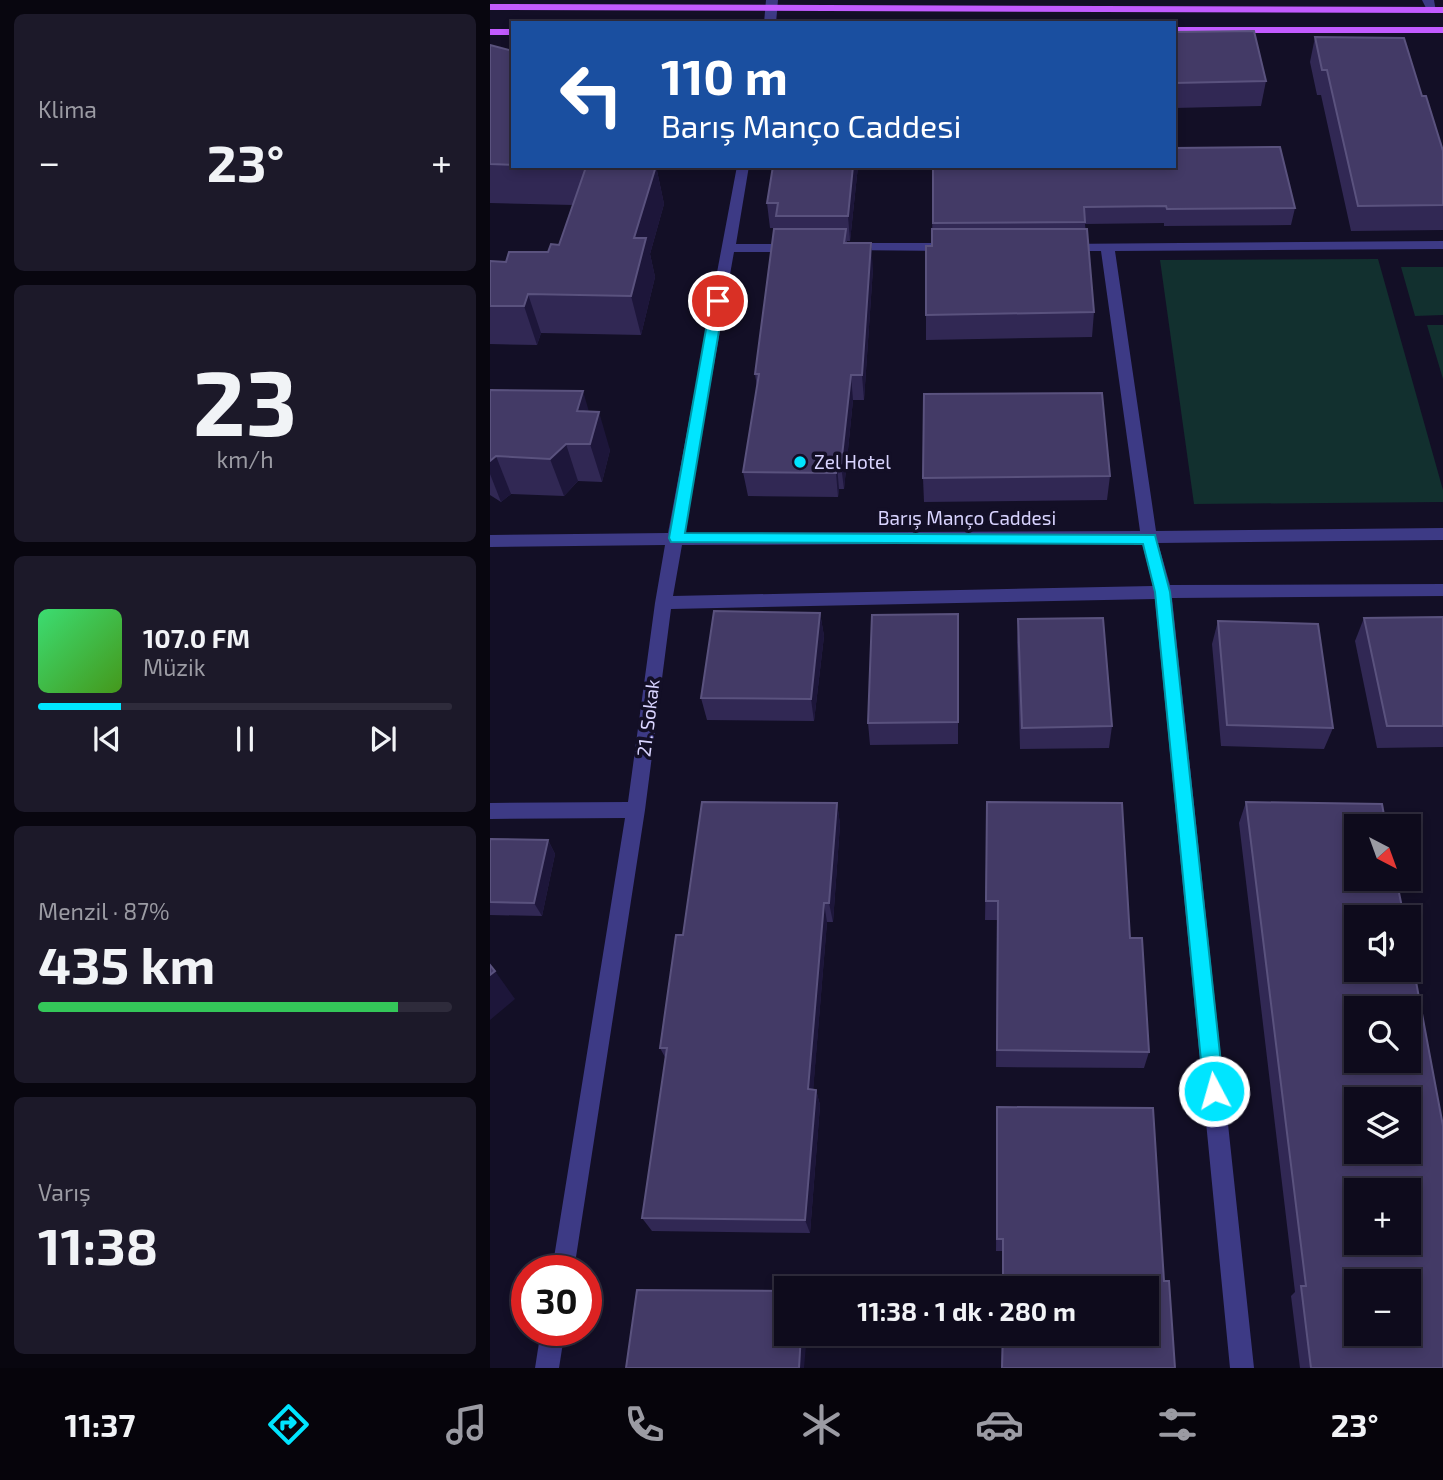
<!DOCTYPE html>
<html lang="tr">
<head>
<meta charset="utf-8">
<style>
	:root { --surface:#0e0b1c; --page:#1c1929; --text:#f1f3f6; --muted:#9b9ba3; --line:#2e2b3b; --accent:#00e5ff }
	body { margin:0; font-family:"Exo 2",sans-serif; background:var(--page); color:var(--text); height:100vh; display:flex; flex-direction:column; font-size:26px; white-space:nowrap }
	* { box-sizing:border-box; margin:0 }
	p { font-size:23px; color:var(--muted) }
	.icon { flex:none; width:38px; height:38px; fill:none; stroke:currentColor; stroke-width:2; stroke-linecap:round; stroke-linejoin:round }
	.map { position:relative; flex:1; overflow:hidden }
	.panel { display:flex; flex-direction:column; gap:14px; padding:14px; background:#08060f; width:490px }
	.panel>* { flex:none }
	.top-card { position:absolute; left:21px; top:21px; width:665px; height:147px; border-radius:0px; box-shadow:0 4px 10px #0003,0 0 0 2px var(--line); background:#1a4fa0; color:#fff; overflow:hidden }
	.needle { width:46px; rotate:139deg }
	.buttons { position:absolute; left:854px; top:814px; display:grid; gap:14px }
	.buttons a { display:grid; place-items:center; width:77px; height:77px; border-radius:0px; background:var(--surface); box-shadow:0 4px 10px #0003,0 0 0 2px var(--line); font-size:35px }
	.speed { position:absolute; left:21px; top:1255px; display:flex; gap:14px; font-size:35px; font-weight:700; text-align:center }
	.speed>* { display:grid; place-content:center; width:91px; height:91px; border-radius:50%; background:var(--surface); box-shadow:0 4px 10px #0003,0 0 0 2px var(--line); line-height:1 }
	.speed .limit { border:10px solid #d22; background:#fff; color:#111 }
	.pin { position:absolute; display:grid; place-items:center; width:60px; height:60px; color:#fff; margin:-30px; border:4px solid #fff; border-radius:50%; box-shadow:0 2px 7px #0007 }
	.me { position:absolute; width:77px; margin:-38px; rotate:354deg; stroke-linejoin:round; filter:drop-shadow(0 0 5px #0008) }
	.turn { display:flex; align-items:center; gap:24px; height:147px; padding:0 35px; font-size:32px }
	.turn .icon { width:91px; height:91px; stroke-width:2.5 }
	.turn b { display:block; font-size:49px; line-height:60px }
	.big { font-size:52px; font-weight:700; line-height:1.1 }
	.panel .card { flex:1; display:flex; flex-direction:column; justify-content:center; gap:10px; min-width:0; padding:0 24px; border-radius:10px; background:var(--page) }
	.panel .dial { align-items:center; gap:0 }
	.dial b { font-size:91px; line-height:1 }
	.song { display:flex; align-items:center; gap:21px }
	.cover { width:84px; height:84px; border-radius:10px; background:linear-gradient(135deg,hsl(140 70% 55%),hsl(100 70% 35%)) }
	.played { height:7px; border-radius:4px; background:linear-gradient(90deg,var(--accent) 20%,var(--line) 20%) }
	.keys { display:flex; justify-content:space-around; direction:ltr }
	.heat { display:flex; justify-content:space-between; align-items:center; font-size:38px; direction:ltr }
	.charge { height:10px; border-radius:5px; background:linear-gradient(90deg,#34c759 87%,var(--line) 0) }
	.trip { position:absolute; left:284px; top:1276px; width:385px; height:70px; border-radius:0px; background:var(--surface); box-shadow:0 4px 10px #0003,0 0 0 2px var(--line); font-weight:700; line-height:70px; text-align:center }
	.tabs { display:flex; height:112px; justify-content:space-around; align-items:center; background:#06040b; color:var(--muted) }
	.tabs .icon { width:49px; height:49px }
	.tabs .current { color:var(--accent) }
	.tabs b { font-size:32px; color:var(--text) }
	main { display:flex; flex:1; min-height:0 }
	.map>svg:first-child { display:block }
	.green { fill:#12302f }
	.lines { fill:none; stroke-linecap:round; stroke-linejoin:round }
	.minor { fill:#3d3a85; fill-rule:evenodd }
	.major { fill:#c25bff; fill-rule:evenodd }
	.wall { fill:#312854 }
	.shaded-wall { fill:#1d163a }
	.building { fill:#433a66; stroke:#5a527e; stroke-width:2; fill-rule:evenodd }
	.route { fill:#00e5ff; stroke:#0095a6; stroke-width:2 }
	.poi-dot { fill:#00e5ff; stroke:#130f26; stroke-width:2.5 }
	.labels { text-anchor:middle; stroke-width:7; stroke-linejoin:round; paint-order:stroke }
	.poi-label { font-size:19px; fill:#d9d4ff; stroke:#130f26; text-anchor:start }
	.street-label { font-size:19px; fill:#d9d4ff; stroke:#130f26 }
</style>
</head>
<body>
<main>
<section class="panel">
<div class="card"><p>Klima</p>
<div class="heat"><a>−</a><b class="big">23°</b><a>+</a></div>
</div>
<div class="card dial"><b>23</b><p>km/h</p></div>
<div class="card">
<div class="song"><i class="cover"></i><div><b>107.0 FM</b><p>Müzik</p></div></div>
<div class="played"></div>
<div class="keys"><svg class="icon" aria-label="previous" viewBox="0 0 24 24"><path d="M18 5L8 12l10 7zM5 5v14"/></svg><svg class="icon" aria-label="pause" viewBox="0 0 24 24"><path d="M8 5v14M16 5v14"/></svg><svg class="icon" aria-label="next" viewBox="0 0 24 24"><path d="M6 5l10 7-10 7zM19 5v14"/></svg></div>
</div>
<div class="card"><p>Menzil · 87%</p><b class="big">435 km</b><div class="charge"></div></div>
<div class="card"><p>Varış</p><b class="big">11:38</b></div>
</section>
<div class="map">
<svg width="953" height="1368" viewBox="0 0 953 1368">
	<rect width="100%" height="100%" fill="#130f26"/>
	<g class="green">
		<polygon points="888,259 953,490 953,502 704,504 670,260"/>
		<polygon points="911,267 953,267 953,315 925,316"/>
		<polygon points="937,325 953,325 953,379"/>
	</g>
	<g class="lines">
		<g class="minor">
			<polygon points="276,0 288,0 286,23 274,23"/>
			<polygon points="932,0 944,0 946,12 938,12"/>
			<path d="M247,166H259L246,244H306L313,248L306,252H244L194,533L650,531L611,251H575L568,247L570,244L953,241V249L625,251L666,531L953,528V540L668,543L680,585L953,584V596L682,598L764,1368H740L665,599L181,609L155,810L84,1270H62L135,818L0,819V803L138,802L165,603L175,545L0,547V535L178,533ZM652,543L663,586L183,596L192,545Z"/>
			<polygon points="358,243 460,243 467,247 460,251 353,250 353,244"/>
			<polygon points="51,1330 75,1330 69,1368 45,1368"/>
		</g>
		<g class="major">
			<polygon points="0,4 953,7 953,13 0,10"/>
			<rect x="684" y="27" width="269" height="6"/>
			<rect x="0" y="29" width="23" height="6"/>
		</g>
	</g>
	<g class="wall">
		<polygon points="684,32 776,81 771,106 684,108"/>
		<polygon points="825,37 932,96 953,151 953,230 861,231 831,95 827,95 820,62"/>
		<polygon points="0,45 23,51 23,166 166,166 174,204 160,254 165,277 151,335 51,333 47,345 0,344 0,261 16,262 58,252 69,245 83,205 0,203"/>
		<polygon points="368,166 360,241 357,241 357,243 383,268 374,400 363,400 354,489 349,489 348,497 258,496 253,472 267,387 265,374 288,229 288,228 280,228 277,203"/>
		<polygon points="443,166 805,208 801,225 674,226 674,223 595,224 604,312 602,337 436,340 436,315 442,246"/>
		<polygon points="0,390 99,412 120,450 112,482 88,481 74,496 21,494 11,502 0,495"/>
		<polygon points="620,476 617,500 434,502 433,478"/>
		<polygon points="330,613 334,636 324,721 217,720 211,698"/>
		<polygon points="468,614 468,744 380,745 378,723"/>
		<polygon points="953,617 953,747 887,748 865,641 874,618"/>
		<polygon points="528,619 622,726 619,748 530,749 527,642"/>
		<polygon points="728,621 843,728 834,749 731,746 722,644"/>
		<polygon points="497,802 640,938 659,1052 654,1068 506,1067 507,920 495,920"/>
		<polygon points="756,802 953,1368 810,1368 801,1296 805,1292 749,823"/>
		<polygon points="347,803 350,824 343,922 337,922 323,1090 326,1090 330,1105 320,1233 162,1231 152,1218 176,1059 170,1048 193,935"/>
		<polygon points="0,839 58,840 65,854 52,916 0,915"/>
		<polygon points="507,1107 674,1281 685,1368 511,1368 512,1334 656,1334 656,1288 512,1288 512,1251 506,1251"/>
	</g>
	<g class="shaded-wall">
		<polygon points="166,166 174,204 160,254 165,277 151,335 141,296 144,238"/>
		<polygon points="363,166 368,166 360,241 358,216"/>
		<polygon points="381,243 383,268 374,400 372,375"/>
		<polygon points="38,294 51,333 47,345 34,306"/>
		<polygon points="361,375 363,400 354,489 351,465"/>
		<polygon points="93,391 104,429 109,412 120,450 112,482 100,444 87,411"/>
		<polygon points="76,444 88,481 74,496 60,459"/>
		<polygon points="6,456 21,494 11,502 0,474 0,461"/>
		<polygon points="347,465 349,489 348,497 346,473"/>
		<polygon points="330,613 334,636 324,721 321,699"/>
		<polygon points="347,803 350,824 343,922 339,903"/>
		<polygon points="58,840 65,854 52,916 44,903"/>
		<polygon points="334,903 337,922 322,1105 318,1089"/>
		<polygon points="5,971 25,999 0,1020 0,975"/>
		<polygon points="326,1090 330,1105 320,1233 315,1220"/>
		<polygon points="311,1334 317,1334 314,1368 309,1368"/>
	</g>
	<g class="building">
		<polygon points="764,31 776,81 684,83 684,32"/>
		<polygon points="825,37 914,38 932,96 936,96 953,151 953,205 868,206 837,70 832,70"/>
		<polygon points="0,45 23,51 23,165 0,164"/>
		<polygon points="790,147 805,208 677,209 676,206 594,207 595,222 443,223 443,166 684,166 684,148"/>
		<polygon points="77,166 166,166 144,238 156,238 141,296 38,294 34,306 0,306 0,261 16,262 19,252 58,252 61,244 69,245 96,167"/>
		<polygon points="283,166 363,166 358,216 286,216 288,203 277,203"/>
		<polygon points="284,229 356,229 354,243 381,243 372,375 361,375 351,465 347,465 346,473 253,472 269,374 265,374"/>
		<polygon points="442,229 597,229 604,312 436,315 436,246 442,246"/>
		<polygon points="0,390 93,391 87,411 109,412 100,444 76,444 60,459 6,456 0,461"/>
		<polygon points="612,393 620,476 433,478 434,394"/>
		<polygon points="224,611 330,613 321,699 211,698"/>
		<polygon points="468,614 468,722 378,723 382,615"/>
		<polygon points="953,617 953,726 897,726 874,618"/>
		<polygon points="613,618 622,726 532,728 528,619"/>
		<polygon points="728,621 828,624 843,728 737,725"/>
		<polygon points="212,802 347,803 339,903 334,903 318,1089 326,1090 315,1220 152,1218 177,1048 170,1048 186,935 193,935"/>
		<polygon points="497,802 632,803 640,938 652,938 659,1052 507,1050 508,901 496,901"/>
		<path d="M756,802L892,804L896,826H866V878H906L914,917H866V970H919V944L953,1126V1368H821L811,1286H816ZM866,1008H919V1060H866ZM866,1099H919V1152H866ZM866,1190H919V1242H866ZM866,1281H919V1334H866Z"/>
		<polygon points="0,839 58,840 44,903 0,902"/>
		<polygon points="0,965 5,971 0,975"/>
		<polygon points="507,1107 663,1108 674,1281 679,1281 685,1368 512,1368 513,1334 656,1334 656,1288 513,1288 513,1239 507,1239"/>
		<polygon points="147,1290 296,1291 296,1334 311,1334 309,1368 136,1368"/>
	</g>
	<polygon class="route" points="228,297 234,301 195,533 665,535 680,592 734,1091 731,1098 724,1101 717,1098 714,1091 665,592 653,544 181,542 179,538 221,301"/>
	<circle class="poi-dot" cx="310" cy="462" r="7"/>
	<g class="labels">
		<g class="poi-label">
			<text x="324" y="469">Zel Hotel</text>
		</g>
		<g class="street-label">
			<text x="477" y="525">Barış Manço Caddesi</text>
			<text transform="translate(158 718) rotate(-83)" y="7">21. Sokak</text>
		</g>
	</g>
</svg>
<div class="buttons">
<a><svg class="needle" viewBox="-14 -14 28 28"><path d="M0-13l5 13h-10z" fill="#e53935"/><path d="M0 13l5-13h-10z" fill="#9b9ba3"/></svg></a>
<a><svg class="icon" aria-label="sound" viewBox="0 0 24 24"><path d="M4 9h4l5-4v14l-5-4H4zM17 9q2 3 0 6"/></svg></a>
<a><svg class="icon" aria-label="search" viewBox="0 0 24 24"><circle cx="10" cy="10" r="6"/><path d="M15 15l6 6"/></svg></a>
<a><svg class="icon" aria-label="layers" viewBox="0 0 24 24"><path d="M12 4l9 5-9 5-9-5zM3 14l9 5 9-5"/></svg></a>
<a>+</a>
<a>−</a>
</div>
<div class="speed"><div class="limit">30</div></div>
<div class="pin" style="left:228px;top:301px;background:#d93025"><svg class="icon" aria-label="arrive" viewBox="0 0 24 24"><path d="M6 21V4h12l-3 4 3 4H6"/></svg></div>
<svg class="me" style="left:724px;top:1091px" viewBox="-20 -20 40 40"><circle r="17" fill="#00e5ff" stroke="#fff" stroke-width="3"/><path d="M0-11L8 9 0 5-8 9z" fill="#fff"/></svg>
<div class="trip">11:38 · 1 dk · 280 m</div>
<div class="top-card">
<div class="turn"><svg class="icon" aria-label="left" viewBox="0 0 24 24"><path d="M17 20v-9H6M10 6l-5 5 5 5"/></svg><div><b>110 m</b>Barış Manço Caddesi</div></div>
</div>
</div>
</main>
<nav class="tabs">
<b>11:37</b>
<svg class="icon current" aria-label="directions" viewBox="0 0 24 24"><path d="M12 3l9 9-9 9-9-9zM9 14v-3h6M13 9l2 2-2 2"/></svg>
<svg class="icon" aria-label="music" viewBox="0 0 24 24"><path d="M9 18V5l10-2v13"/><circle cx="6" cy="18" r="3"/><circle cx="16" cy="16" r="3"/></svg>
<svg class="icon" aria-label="phone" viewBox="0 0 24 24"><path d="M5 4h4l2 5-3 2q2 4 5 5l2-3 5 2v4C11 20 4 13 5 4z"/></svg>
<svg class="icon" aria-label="climate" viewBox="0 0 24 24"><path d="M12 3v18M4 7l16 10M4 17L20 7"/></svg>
<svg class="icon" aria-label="car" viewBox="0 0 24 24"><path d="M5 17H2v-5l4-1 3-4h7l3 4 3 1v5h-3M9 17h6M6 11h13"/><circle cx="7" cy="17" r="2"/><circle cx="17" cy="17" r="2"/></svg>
<svg class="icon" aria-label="filters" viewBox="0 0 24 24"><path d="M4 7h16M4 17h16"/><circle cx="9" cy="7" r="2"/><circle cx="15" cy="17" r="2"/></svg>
<b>23°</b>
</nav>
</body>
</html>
